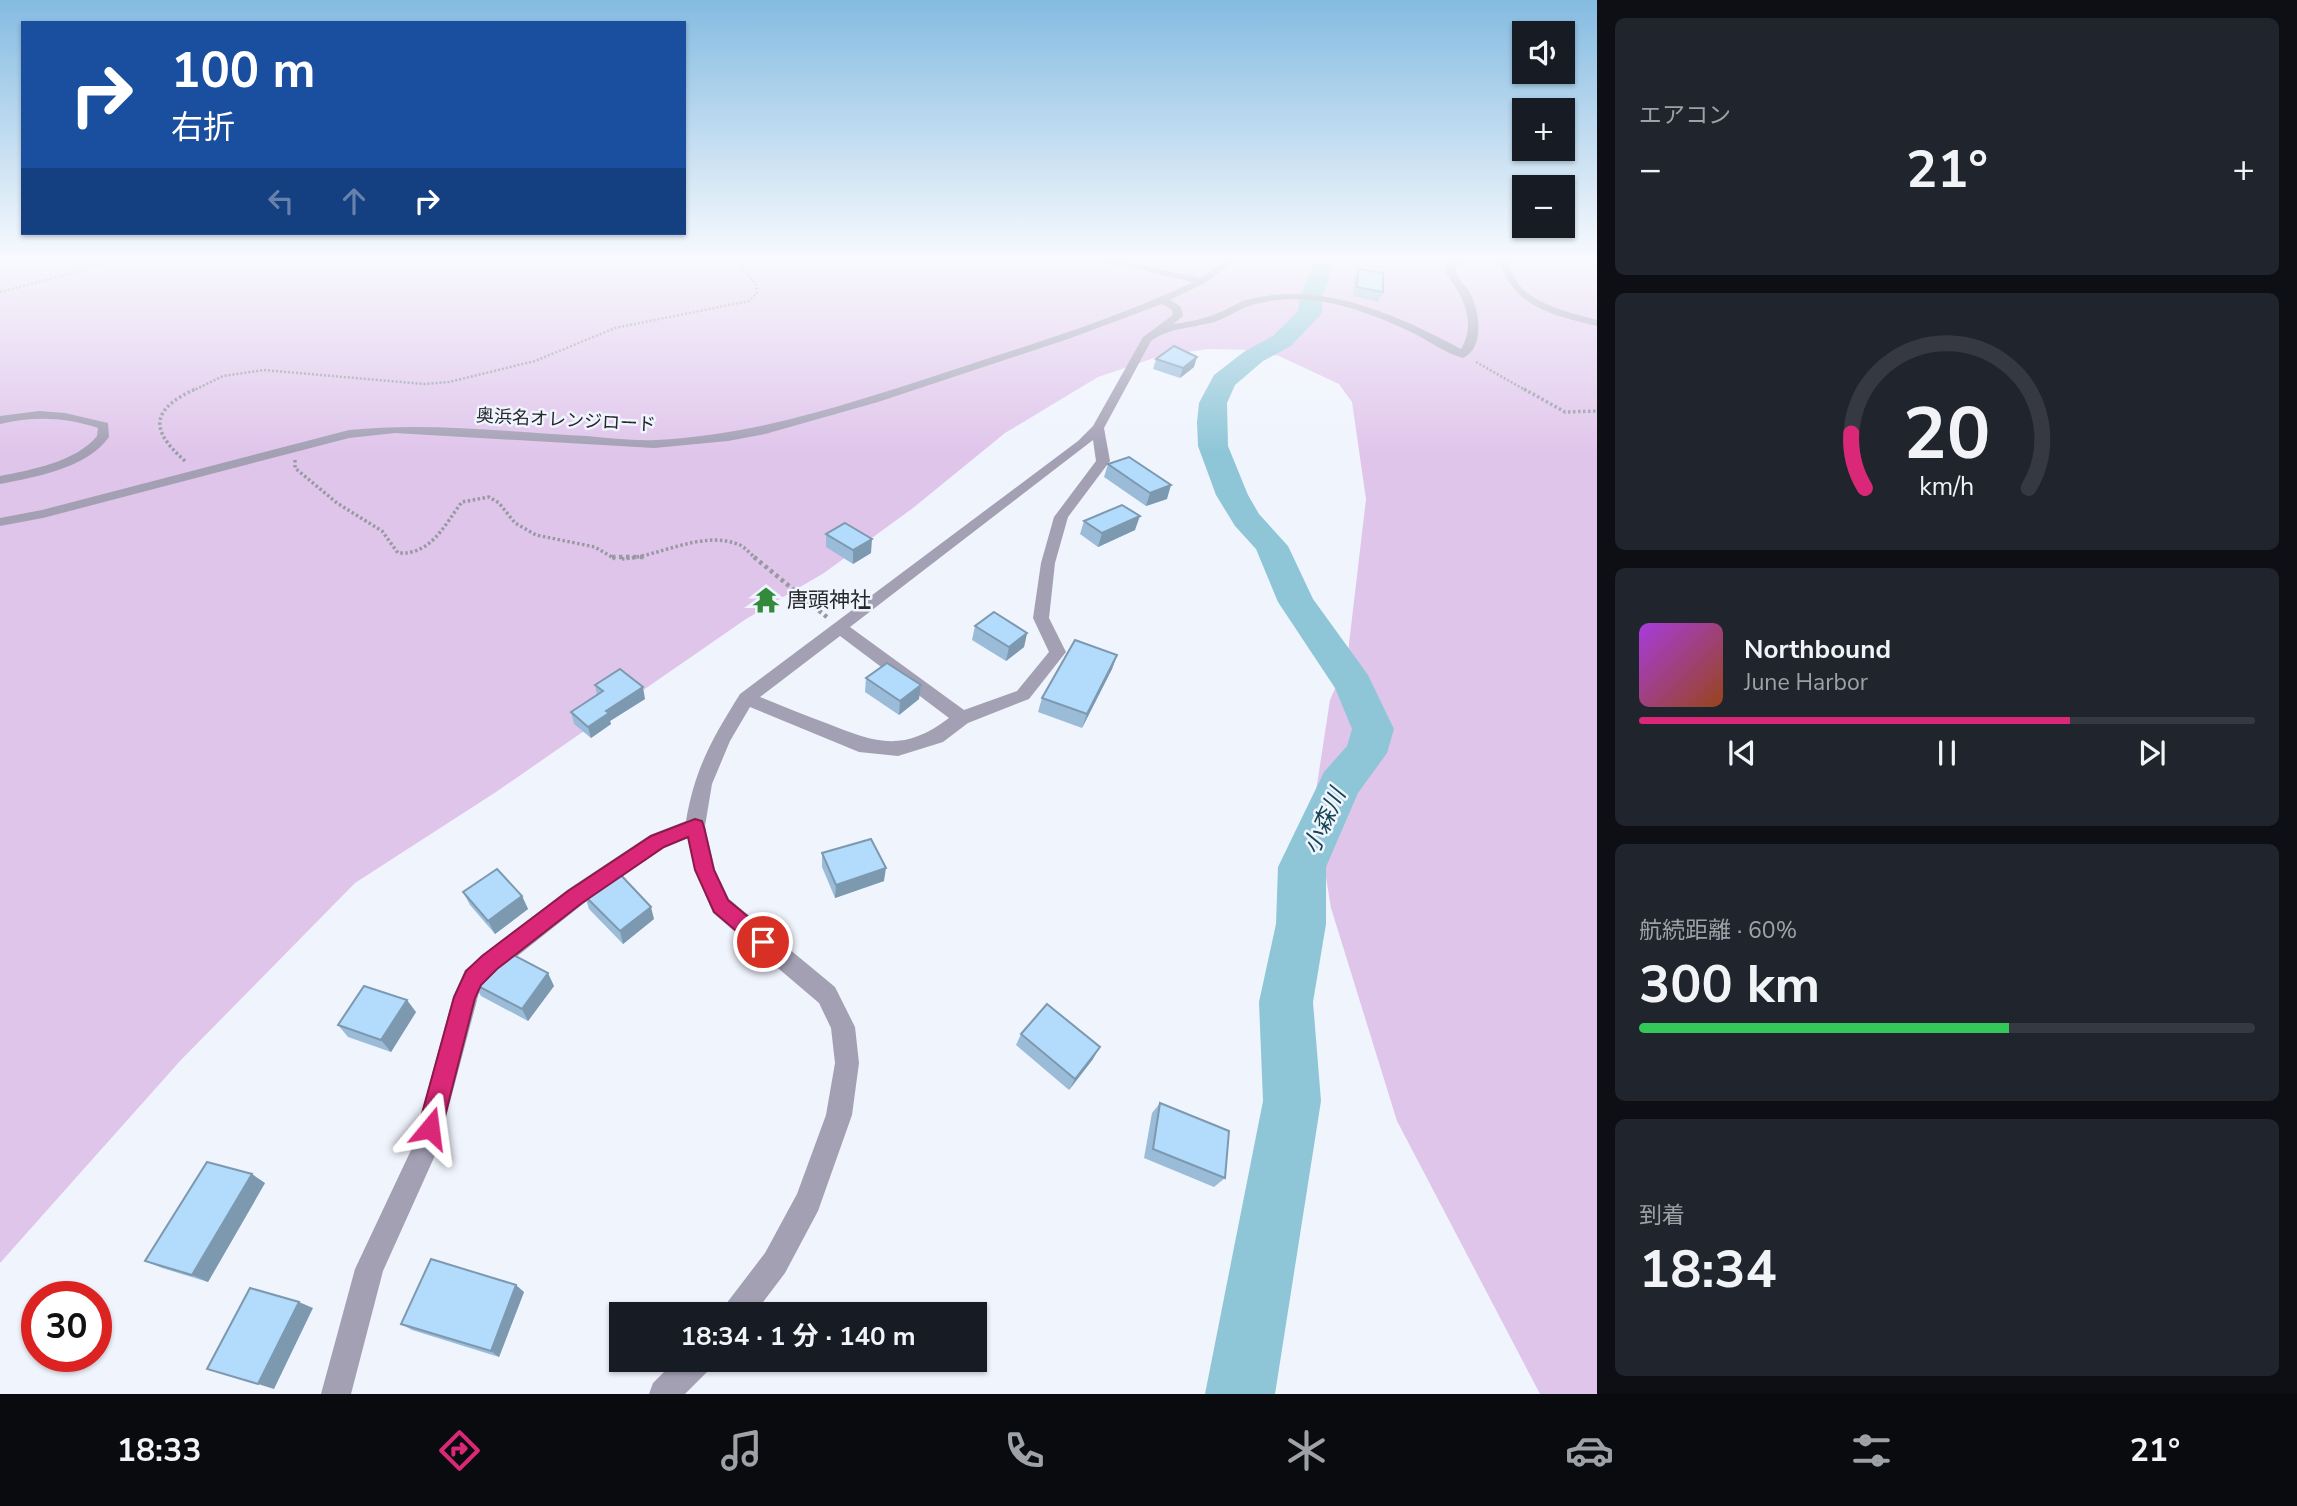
<!DOCTYPE html>
<html lang="ja">
<head>
<meta charset="utf-8">
<style>
	:root { --surface:#171b24; --page:#20242c; --text:#f1f3f6; --muted:#9ea1a6; --line:#363941; --accent:#db2777 }
	body { margin:0; font-family:"Nunito Sans","Noto Sans JP",sans-serif; background:var(--page); color:var(--text); height:100vh; display:flex; flex-direction:column; font-size:26px; white-space:nowrap }
	* { box-sizing:border-box; margin:0 }
	p { font-size:23px; color:var(--muted) }
	.icon { flex:none; width:38px; height:38px; fill:none; stroke:currentColor; stroke-width:2; stroke-linecap:round; stroke-linejoin:round }
	.map { position:relative; flex:1; overflow:hidden }
	.details { display:flex; flex-direction:column; gap:18px; padding:18px; background:#0d0f14; width:700px }
	.details>* { flex:none }
	.banner { position:absolute; left:21px; top:21px; width:665px; height:214px; border-radius:0px; box-shadow:0 2px 5px #0004; background:#1a4fa0; color:#fff; overflow:hidden }
	.fabs { position:absolute; left:1512px; top:21px; display:grid; gap:14px }
	.fabs a { display:grid; place-items:center; width:63px; height:63px; border-radius:0px; background:var(--surface); box-shadow:0 2px 5px #0004; font-size:35px }
	.speed { position:absolute; left:21px; top:1281px; display:flex; gap:14px; font-size:35px; font-weight:700; text-align:center }
	.speed>* { display:grid; place-content:center; width:91px; height:91px; border-radius:50%; background:var(--surface); box-shadow:0 2px 5px #0004; line-height:1 }
	.speed .limit { border:10px solid #d22; background:#fff; color:#111 }
	.pin { position:absolute; display:grid; place-items:center; width:60px; height:60px; color:#fff; margin:-30px; border:4px solid #fff; border-radius:50%; box-shadow:0 2px 7px #0007 }
	.me { position:absolute; width:77px; margin:-38px; rotate:16deg; stroke-linejoin:round; filter:drop-shadow(0 0 5px #0008) }
	.turn { display:flex; align-items:center; gap:24px; height:147px; padding:0 35px; font-size:32px }
	.turn .icon { width:91px; height:91px; stroke-width:2.5 }
	.turn b { display:block; font-size:49px; line-height:60px }
	.lanes { display:flex; align-items:center; height:66px; padding:0 35px; background:#0003; justify-content:center; gap:35px; direction:ltr }
	.lanes .off { opacity:.35 }
	.big { font-size:52px; font-weight:700; line-height:1.1 }
	.details .card { flex:1; display:flex; flex-direction:column; justify-content:center; gap:10px; min-width:0; padding:0 24px; border-radius:10px; background:var(--page) }
	.details .dial { align-items:center; gap:0 }
	.dial svg { height:182px; overflow:visible; fill:none; stroke:var(--line); stroke-width:7; stroke-linecap:round; text-anchor:middle }
	.dial text { fill:var(--text); stroke:none }
	.song { display:flex; align-items:center; gap:21px }
	.cover { width:84px; height:84px; border-radius:10px; background:linear-gradient(135deg,hsl(280 70% 55%),hsl(20 70% 35%)) }
	.played { height:7px; border-radius:4px; background:linear-gradient(90deg,var(--accent) 70%,var(--line) 70%) }
	.keys { display:flex; justify-content:space-around; direction:ltr }
	.heat { display:flex; justify-content:space-between; align-items:center; font-size:38px; direction:ltr }
	.charge { height:10px; border-radius:5px; background:linear-gradient(90deg,#34c759 60%,var(--line) 0) }
	.trip { position:absolute; left:609px; top:1302px; width:378px; height:70px; border-radius:0px; background:var(--surface); box-shadow:0 2px 5px #0004; font-weight:700; line-height:70px; text-align:center }
	.menu { display:flex; height:112px; justify-content:space-around; align-items:center; background:#090b0e; color:var(--muted) }
	.menu .icon { width:49px; height:49px }
	.menu .current { color:var(--accent) }
	.menu b { font-size:32px; color:var(--text) }
	main { display:flex; flex:1; min-height:0 }
	.map>svg:first-child { display:block }
	.green { fill:#e0c5eb }
	.lines { fill:none; stroke-linecap:round; stroke-linejoin:round }
	.river { fill:#8ec6d7; fill-rule:evenodd }
	.path-far2 { stroke:#979aa2; stroke-width:2.5; stroke-dasharray:2 2; stroke-linecap:butt }
	.path-far1 { stroke:#979aa2; stroke-width:3.5; stroke-dasharray:2.5 2.5; stroke-linecap:butt }
	.path { stroke:#979aa2; stroke-width:4.5; stroke-dasharray:3.5 3.5; stroke-linecap:butt }
	.minor { fill:#a3a0b4; fill-rule:evenodd }
	.wall { fill:#9abcd9 }
	.shaded-wall { fill:#7d99b0 }
	.building { fill:#b3dbfc; stroke:#7d99b0; stroke-width:2 }
	.route { fill:#db2777; stroke:#8e194d; stroke-width:2 }
	.labels { text-anchor:middle; stroke-width:5; stroke-linejoin:round; paint-order:stroke }
	.far-street-label { font-size:18px; fill:#25272c; stroke:#f0f4fd }
	.poi-label { font-size:21px; fill:#25272c; stroke:#f0f4fd; text-anchor:start }
	.water-label { font-size:23px; font-style:italic; fill:#144552; stroke:#f0f4fd }
</style>
</head>
<body>
<main>
<div class="map">
<svg width="1597" height="1394" viewBox="0 0 1597 1394">
	<rect width="100%" height="100%" fill="#f0f4fd"/>
	<polygon class="green" points="0,258 1597,258 1597,1394 1540,1394 1397,1121 1331,908 1314,804 1330,700 1347,661 1366,499 1352,402 1339,384 1279,356 1251,350 1209,349 1163,355 1098,377 1005,433 913,508 824,573 746,619 496,792 355,883 180,1061 0,1263"/>
	<g class="lines">
		<polygon class="river" points="1315,258 1336,258 1322,297 1322,313 1291,346 1263,361 1235,385 1227,403 1228,446 1248,495 1259,514 1288,546 1313,599 1368,675 1394,729 1387,753 1358,793 1326,867 1326,924 1313,1002 1321,1101 1275,1394 1205,1394 1263,1101 1259,1002 1276,924 1278,867 1324,772 1347,746 1352,729 1335,688 1278,602 1256,549 1235,526 1216,495 1198,446 1197,422 1199,403 1214,375 1245,351 1273,336 1298,311 1300,297"/>
		<g class="path-far2">
			<polyline points="0,292 73,273 114,258"/>
			<polyline points="1476,362 1527,391"/>
			<polyline points="192,391 223,376 264,370 424,384 449,382 535,361 615,328 749,301 757,293 756,285 741,266 743,258"/>
		</g>
		<g class="path-far1">
			<polyline points="1524,389 1565,412 1597,411"/>
			<path d="M295,460V468L337,503L382,531L398,553C432,555 444,525 462,502L489,497L499,503L515,523L536,535L595,547L615,559"/>
			<path d="M185,461C149,429 151,410 195,389"/>
			<path d="M622,559C659,557 703,529 740,545C746,548 751,555 757,559"/>
		</g>
		<g class="path">
			<polyline points="612,557 646,557"/>
			<polyline points="754,557 828,618"/>
		</g>
		<g class="minor">
			<path d="M1090,258H1107L1200,278L1228,258H1238L1205,283L1170,300L1181,307L1183,316L1173,324C1189,322 1205,319 1220,312C1231,308 1239,301 1250,299C1324,281 1397,315 1461,349C1477,322 1463,296 1446,273L1447,265L1454,258H1463C1460,262 1454,266 1456,272C1457,278 1466,286 1469,291C1479,309 1486,347 1463,358C1445,353 1428,340 1411,332C1363,309 1309,290 1256,304C1242,307 1230,316 1217,321C1195,328 1170,327 1151,341L1104,428L1110,461L1068,517L1055,563L1049,618L1066,652L1029,699L968,723L943,742L898,756L859,752L750,707L730,741L712,784L705,826L715,870L729,899L835,987L855,1027L859,1063L852,1115L818,1211L785,1273L754,1314H721L726,1304L765,1253L797,1194L826,1115L835,1063L831,1028L819,1003L713,913L695,870L688,838L664,847L583,904L481,985L437,1151L383,1271L351,1394H321L355,1269L412,1148L453,997L465,970L567,890L650,835L686,821C695,768 712,739 740,694L1078,441L1093,426L1143,337L1173,315L1172,310L1162,304L1068,339L878,402L765,434L728,441L654,448L395,433L349,438L43,518L0,526V518L42,510L349,430C428,422 508,432 587,436C610,438 633,441 656,440C761,435 860,400 959,368C1038,342 1118,318 1193,282ZM1093,440L1096,461L1054,517L1041,563L1033,618L1049,652L1017,691L964,710L850,627ZM840,636L949,718C903,753 876,743 826,723C804,715 782,706 760,697Z"/>
			<path d="M1499,258H1508C1510,265 1511,273 1515,279C1529,304 1571,313 1597,320V326C1553,315 1511,307 1499,258Z"/>
			<path d="M39,411L65,413L108,423L109,437C87,468 36,477 0,484V476C30,470 76,462 97,436L98,428C65,417 34,416 0,424V416Z"/>
			<polygon points="676,1360 712,1360 708,1371 685,1394 649,1394 653,1383"/>
		</g>
	</g>
	<g class="wall">
		<polygon points="1358,269 1383,292 1378,302 1353,296 1354,278"/>
		<polygon points="1156,359 1194,367 1180,378 1153,369"/>
		<polygon points="1108,464 1167,499 1146,506 1104,477"/>
		<polygon points="1084,521 1135,530 1098,547 1080,534"/>
		<polygon points="826,534 871,553 853,564 826,547"/>
		<polygon points="975,626 1027,633 1024,647 1006,661 972,640"/>
		<polygon points="1117,655 1112,669 1082,728 1038,712 1042,698"/>
		<polygon points="866,678 919,699 899,715 865,692"/>
		<polygon points="595,685 645,699 610,721 611,724 591,738 574,724 571,712 597,695"/>
		<polygon points="822,853 884,881 835,898 822,867"/>
		<polygon points="463,892 522,896 528,909 495,934 470,905"/>
		<polygon points="585,896 654,919 623,944 589,909"/>
		<polygon points="474,984 554,986 528,1021 481,996"/>
		<polygon points="416,1012 391,1052 348,1037 338,1025"/>
		<polygon points="1021,1034 1093,1059 1069,1090 1016,1045"/>
		<polygon points="1160,1103 1225,1178 1214,1187 1144,1158 1152,1113"/>
		<polygon points="265,1183 208,1282 162,1268 145,1261"/>
		<polygon points="524,1292 499,1357 412,1330 401,1324"/>
	</g>
	<g class="shaded-wall">
		<polygon points="1197,357 1194,367 1180,378 1183,368"/>
		<polygon points="1171,485 1167,499 1146,506 1150,493"/>
		<polygon points="1140,516 1135,530 1098,547 1102,533"/>
		<polygon points="872,539 871,553 853,564 853,550"/>
		<polygon points="1027,633 1024,647 1006,661 1009,647"/>
		<polygon points="1117,655 1112,669 1082,728 1087,714"/>
		<polygon points="921,685 919,699 899,715 900,701"/>
		<polygon points="643,687 645,699 610,721 611,724 591,738 588,727 606,711"/>
		<polygon points="886,868 884,881 835,898 836,885"/>
		<polygon points="522,896 528,909 495,934 488,921"/>
		<polygon points="651,907 654,919 623,944 620,931"/>
		<polygon points="548,973 554,986 528,1021 522,1009"/>
		<polygon points="407,1000 416,1012 391,1052 381,1040"/>
		<polygon points="1100,1047 1093,1059 1069,1090 1075,1079"/>
		<polygon points="252,1174 265,1183 208,1282 192,1275"/>
		<polygon points="516,1285 524,1292 499,1357 491,1351"/>
		<polygon points="299,1302 313,1308 274,1389 258,1384"/>
	</g>
	<g class="building">
		<polygon points="1358,269 1383,273 1383,292 1357,287"/>
		<polygon points="1174,346 1197,357 1183,368 1156,359"/>
		<polygon points="1129,457 1171,485 1150,493 1108,464"/>
		<polygon points="1122,505 1140,516 1102,533 1084,521"/>
		<polygon points="845,523 872,539 853,550 826,534"/>
		<polygon points="994,612 1027,633 1009,647 975,626"/>
		<polygon points="1075,640 1117,655 1087,714 1042,698"/>
		<polygon points="887,663 921,685 900,701 866,678"/>
		<polygon points="620,669 643,687 606,711 609,713 588,727 571,712 603,691 595,685"/>
		<polygon points="871,839 886,868 836,885 822,853"/>
		<polygon points="497,869 522,896 488,921 463,892"/>
		<polygon points="618,872 651,907 620,931 585,896"/>
		<polygon points="506,951 548,973 522,1009 474,984 489,965"/>
		<polygon points="364,986 407,1000 381,1040 338,1025"/>
		<polygon points="1047,1004 1100,1047 1075,1079 1021,1034"/>
		<polygon points="1160,1103 1229,1131 1225,1178 1153,1149"/>
		<polygon points="207,1162 252,1174 192,1275 145,1261"/>
		<polygon points="431,1259 516,1285 491,1351 401,1324"/>
		<polygon points="250,1288 299,1302 258,1384 207,1369"/>
	</g>
	<linearGradient id="sky" x2="0" y2="1"><stop stop-color="#84bbe1"/><stop offset="0.57" stop-color="#f8fafe"/><stop offset="1" stop-color="#f8fafe" stop-opacity="0"/></linearGradient>
	<rect width="1597" height="453" fill="url(#sky)"/>
	<polygon class="route" points="695,819 702,821 704,827 714,870 728,900 770,935 773,942 770,948 763,951 756,948 714,912 695,870 688,837 664,847 582,903 497,969 481,985 475,998 442,1128 438,1136 430,1140 422,1136 418,1128 454,997 466,971 482,956 568,891 651,836"/>
	<defs>
		<g id="temple-bare" transform="scale(2.1)"><path d="M0-6L5-2H3V0L6.5 2.5H4V6H1.5V3h-3V6H-4V2.5H-6.5L-3 0V-2H-5Z" fill="#328a3a" stroke="#f0f4fd" stroke-width="2.5" paint-order="stroke"/></g>
	</defs>
	<g fill-rule="evenodd">
		<use href="#temple-bare" x="766" y="600"/>
	</g>
	<g class="labels">
		<g class="far-street-label">
			<text transform="translate(566 420) rotate(3)" y="6">奥浜名オレンジロード</text>
		</g>
		<g class="poi-label">
			<text x="787" y="607">唐頭神社</text>
		</g>
		<g class="water-label">
			<text transform="translate(1324 821) rotate(-65)" y="8">小森川</text>
		</g>
	</g>
</svg>
<div class="fabs">
<a><svg class="icon" aria-label="sound" viewBox="0 0 24 24"><path d="M4 9h4l5-4v14l-5-4H4zM17 9q2 3 0 6"/></svg></a>
<a>+</a>
<a>−</a>
</div>
<div class="speed"><div class="limit">30</div></div>
<div class="pin" style="left:763px;top:942px;background:#d93025"><svg class="icon" aria-label="arrive" viewBox="0 0 24 24"><path d="M6 21V4h12l-3 4 3 4H6"/></svg></div>
<svg class="me" style="left:430px;top:1128px" viewBox="-20 -20 40 40"><path d="M0-17L14 15 0 8-14 15z" fill="#db2777" stroke="#fff" stroke-width="4"/></svg>
<div class="trip">18:34 · 1 分 · 140 m</div>
<div class="banner">
<div class="turn"><svg class="icon" aria-label="right" viewBox="0 0 24 24"><path d="M7 20v-9h11M14 6l5 5-5 5"/></svg><div><b>100 m</b>右折</div></div>
<div class="lanes"><svg class="icon off" aria-label="left" viewBox="0 0 24 24"><path d="M17 20v-9H6M10 6l-5 5 5 5"/></svg><svg class="icon off" aria-label="ahead" viewBox="0 0 24 24"><path d="M12 20V5M6 11l6-6 6 6"/></svg><svg class="icon" aria-label="right" viewBox="0 0 24 24"><path d="M7 20v-9h11M14 6l5 5-5 5"/></svg></div>
</div>
</div>
<section class="details">
<div class="card"><p>エアコン</p>
<div class="heat"><a>−</a><b class="big">21°</b><a>+</a></div>
</div>
<div class="card dial"><svg viewBox="0 0 100 80">
<path d="M14 69A42 42 0 1 1 86 69"/>
<path d="M14 69A42 42 0 0 1 8 45" stroke="#db2777"/>
<text x="50" y="56" font-size="32" font-weight="700">20</text>
<text x="50" y="72" font-size="11">km/h</text>
</svg></div>
<div class="card">
<div class="song"><i class="cover"></i><div><b>Northbound</b><p>June Harbor</p></div></div>
<div class="played"></div>
<div class="keys"><svg class="icon" aria-label="previous" viewBox="0 0 24 24"><path d="M18 5L8 12l10 7zM5 5v14"/></svg><svg class="icon" aria-label="pause" viewBox="0 0 24 24"><path d="M8 5v14M16 5v14"/></svg><svg class="icon" aria-label="next" viewBox="0 0 24 24"><path d="M6 5l10 7-10 7zM19 5v14"/></svg></div>
</div>
<div class="card"><p>航続距離 · 60%</p><b class="big">300 km</b><div class="charge"></div></div>
<div class="card"><p>到着</p><b class="big">18:34</b></div>
</section>
</main>
<nav class="menu">
<b>18:33</b>
<svg class="icon current" aria-label="directions" viewBox="0 0 24 24"><path d="M12 3l9 9-9 9-9-9zM9 14v-3h6M13 9l2 2-2 2"/></svg>
<svg class="icon" aria-label="music" viewBox="0 0 24 24"><path d="M9 18V5l10-2v13"/><circle cx="6" cy="18" r="3"/><circle cx="16" cy="16" r="3"/></svg>
<svg class="icon" aria-label="phone" viewBox="0 0 24 24"><path d="M5 4h4l2 5-3 2q2 4 5 5l2-3 5 2v4C11 20 4 13 5 4z"/></svg>
<svg class="icon" aria-label="climate" viewBox="0 0 24 24"><path d="M12 3v18M4 7l16 10M4 17L20 7"/></svg>
<svg class="icon" aria-label="car" viewBox="0 0 24 24"><path d="M5 17H2v-5l4-1 3-4h7l3 4 3 1v5h-3M9 17h6M6 11h13"/><circle cx="7" cy="17" r="2"/><circle cx="17" cy="17" r="2"/></svg>
<svg class="icon" aria-label="filters" viewBox="0 0 24 24"><path d="M4 7h16M4 17h16"/><circle cx="9" cy="7" r="2"/><circle cx="15" cy="17" r="2"/></svg>
<b>21°</b>
</nav>
</body>
</html>
